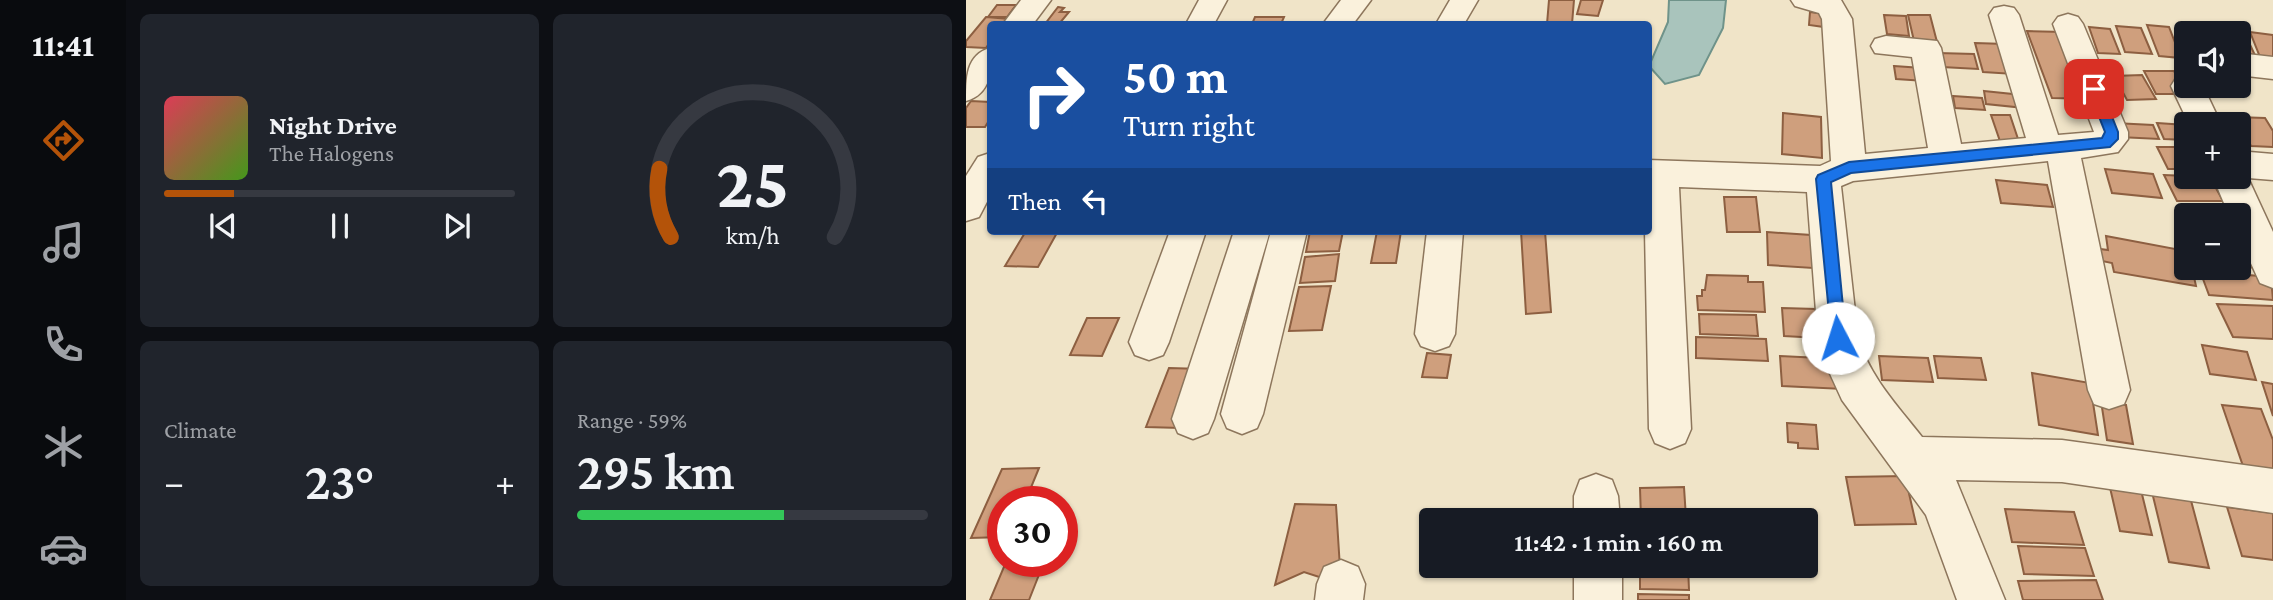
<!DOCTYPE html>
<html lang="en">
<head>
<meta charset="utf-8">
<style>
	:root { --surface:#171b24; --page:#20242c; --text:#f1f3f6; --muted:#9ea1a6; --line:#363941; --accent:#b45309 }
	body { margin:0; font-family:"Crimson Pro",serif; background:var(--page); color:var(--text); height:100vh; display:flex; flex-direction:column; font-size:26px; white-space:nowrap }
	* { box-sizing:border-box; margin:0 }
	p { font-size:23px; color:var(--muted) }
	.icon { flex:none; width:38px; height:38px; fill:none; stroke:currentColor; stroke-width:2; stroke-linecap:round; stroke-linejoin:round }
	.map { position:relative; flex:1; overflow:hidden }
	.side { display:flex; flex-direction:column; gap:14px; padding:14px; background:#0d0f14; width:840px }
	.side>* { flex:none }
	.banner { position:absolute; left:21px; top:21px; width:665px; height:214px; border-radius:7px; box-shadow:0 2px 5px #0004; background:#1a4fa0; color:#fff; overflow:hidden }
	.fabs { position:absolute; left:1208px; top:21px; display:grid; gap:14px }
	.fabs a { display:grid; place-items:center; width:77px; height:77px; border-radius:7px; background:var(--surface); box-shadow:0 2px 5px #0004; font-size:35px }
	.speed { position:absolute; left:21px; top:486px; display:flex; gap:14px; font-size:35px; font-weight:700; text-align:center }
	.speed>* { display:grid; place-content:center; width:91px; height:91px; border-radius:50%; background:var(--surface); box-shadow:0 2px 5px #0004; line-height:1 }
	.speed .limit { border:10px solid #d22; background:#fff; color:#111 }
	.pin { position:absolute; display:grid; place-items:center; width:60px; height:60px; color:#fff; margin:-30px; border-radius:14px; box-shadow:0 4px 10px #0006 }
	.me { position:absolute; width:77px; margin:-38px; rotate:355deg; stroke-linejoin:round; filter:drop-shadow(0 0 5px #0008) }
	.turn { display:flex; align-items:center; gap:24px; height:147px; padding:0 21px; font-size:32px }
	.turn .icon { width:91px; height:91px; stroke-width:2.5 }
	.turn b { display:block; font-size:49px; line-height:60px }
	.then { display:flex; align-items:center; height:66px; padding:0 21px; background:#0003; gap:14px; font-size:26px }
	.big { font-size:52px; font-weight:600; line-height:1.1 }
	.side .tile { flex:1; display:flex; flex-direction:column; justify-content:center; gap:10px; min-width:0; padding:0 24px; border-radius:10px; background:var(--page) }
	.side .dial { align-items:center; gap:0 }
	.dial svg { height:182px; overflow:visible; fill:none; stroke:var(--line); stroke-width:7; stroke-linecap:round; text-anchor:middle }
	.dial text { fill:var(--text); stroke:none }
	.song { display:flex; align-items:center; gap:21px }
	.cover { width:84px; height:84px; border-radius:10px; background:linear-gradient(135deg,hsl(350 70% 55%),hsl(100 70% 35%)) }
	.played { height:7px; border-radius:4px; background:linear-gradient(90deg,var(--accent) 20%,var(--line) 20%) }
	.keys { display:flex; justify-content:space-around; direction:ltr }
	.heat { display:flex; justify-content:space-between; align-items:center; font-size:38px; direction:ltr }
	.charge { height:10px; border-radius:5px; background:linear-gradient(90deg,#34c759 59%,var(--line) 0) }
	.side .tiles { flex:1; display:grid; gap:14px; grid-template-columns:repeat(2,1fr) }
	.trip { position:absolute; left:453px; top:508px; width:399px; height:70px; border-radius:7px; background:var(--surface); box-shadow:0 2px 5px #0004; font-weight:600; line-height:70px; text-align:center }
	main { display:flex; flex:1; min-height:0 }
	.menu { display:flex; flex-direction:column; width:126px; justify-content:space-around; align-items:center; background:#090b0e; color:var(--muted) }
	.menu .icon { width:49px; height:49px }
	.menu .selected { color:var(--accent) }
	.menu b { font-size:32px; color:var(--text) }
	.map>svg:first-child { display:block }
	.water { fill:#a9c4bc; stroke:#6f938a; stroke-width:2 }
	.building { fill:#cf9f7d; stroke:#8d5f41; stroke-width:2 }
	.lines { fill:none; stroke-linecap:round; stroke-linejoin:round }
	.minor-casing { stroke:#8d765c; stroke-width:3 }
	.minor { fill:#faf1dc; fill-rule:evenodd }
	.route { fill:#1a73e8; stroke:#114b97; stroke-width:2 }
</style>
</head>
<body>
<main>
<nav class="menu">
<b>11:41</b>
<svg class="icon selected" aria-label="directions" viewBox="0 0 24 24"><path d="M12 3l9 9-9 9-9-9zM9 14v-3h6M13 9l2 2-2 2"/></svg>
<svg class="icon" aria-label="music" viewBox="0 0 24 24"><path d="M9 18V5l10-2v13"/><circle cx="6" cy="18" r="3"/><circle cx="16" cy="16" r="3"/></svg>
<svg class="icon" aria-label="phone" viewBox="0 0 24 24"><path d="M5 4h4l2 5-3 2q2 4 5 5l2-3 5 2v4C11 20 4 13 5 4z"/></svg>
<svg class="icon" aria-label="climate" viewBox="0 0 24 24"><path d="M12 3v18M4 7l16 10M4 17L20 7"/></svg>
<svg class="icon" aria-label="car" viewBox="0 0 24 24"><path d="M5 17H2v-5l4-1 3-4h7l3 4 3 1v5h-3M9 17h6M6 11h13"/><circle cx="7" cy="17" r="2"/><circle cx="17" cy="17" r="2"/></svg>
</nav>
<section class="side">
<div class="tiles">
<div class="tile">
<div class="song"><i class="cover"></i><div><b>Night Drive</b><p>The Halogens</p></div></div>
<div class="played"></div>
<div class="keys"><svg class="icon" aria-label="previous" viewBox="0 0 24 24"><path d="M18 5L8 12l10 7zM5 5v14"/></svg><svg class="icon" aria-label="pause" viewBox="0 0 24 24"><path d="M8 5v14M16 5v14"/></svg><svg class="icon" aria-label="next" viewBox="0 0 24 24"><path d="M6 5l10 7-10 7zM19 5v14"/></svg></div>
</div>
<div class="tile dial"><svg viewBox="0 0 100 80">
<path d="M14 69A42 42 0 1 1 86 69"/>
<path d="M14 69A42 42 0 0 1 9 39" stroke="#b45309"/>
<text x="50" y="56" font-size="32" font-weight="700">25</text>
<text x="50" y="72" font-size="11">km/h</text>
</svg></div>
<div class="tile"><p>Climate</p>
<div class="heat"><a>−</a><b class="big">23°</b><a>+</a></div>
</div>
<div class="tile"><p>Range · 59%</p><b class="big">295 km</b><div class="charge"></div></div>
</div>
</section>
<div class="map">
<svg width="1307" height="600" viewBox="0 0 1307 600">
	<rect width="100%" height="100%" fill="#f0e4c8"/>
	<polygon class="water" points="703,0 760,0 757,28 733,75 699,84 683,66 702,22"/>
	<g class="building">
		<polygon points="583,0 608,0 606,24 581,24"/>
		<polygon points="615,0 637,0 632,16 611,14"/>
		<polygon points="31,5 50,5 41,17 22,17"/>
		<polygon points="92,7 98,8 94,12 103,12 93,24 79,24"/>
		<polygon points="844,12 859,14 858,27 843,25"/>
		<polygon points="918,15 940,16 943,36 921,34"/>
		<polygon points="942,15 964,15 971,42 948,41"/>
		<polygon points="20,17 44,19 39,24 24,24 24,42 20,48 0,47 0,41"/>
		<polygon points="289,17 318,17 315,24 286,24"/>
		<polygon points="1181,25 1203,27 1215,58 1193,56"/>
		<polygon points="1150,26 1175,28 1186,54 1159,52"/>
		<polygon points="1123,27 1144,29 1154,54 1132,53"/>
		<polygon points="1211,29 1246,31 1247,33 1220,33 1220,48"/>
		<polygon points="1061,31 1098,32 1126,99 1086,98"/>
		<polygon points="1284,32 1307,35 1307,63 1296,62"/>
		<polygon points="1272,36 1280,36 1294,66 1272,64"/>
		<polygon points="1009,43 1039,44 1048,74 1017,72"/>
		<polygon points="972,53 1008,54 1012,69 976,67"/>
		<polygon points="928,66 956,68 959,81 930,79"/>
		<polygon points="1178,71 1208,71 1221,94 1190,94"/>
		<polygon points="1176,75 1190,99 1161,100 1148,76"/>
		<polygon points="1018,91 1056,95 1059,108 1020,104"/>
		<polygon points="987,96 1016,98 1019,110 989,108"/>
		<polygon points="5,101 24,102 24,119 19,127 0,127 0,108"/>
		<polygon points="817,113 855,117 856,158 816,154"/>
		<polygon points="1025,115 1044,115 1055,148 1036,147"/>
		<polygon points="1269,117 1299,118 1307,131 1307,147 1285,146"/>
		<polygon points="1148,123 1187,125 1193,139 1153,137"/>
		<polygon points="1191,123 1220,125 1220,140 1198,139"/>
		<polygon points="1191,147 1220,147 1220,169 1202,169"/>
		<polygon points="1139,169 1187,174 1196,198 1146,193"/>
		<polygon points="1198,175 1244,177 1257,201 1211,201"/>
		<polygon points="1030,180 1081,185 1087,207 1035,203"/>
		<polygon points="758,197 790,197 794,232 761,232"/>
		<polygon points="60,231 92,231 72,267 39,266"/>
		<polygon points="344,231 377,231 373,251 340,252"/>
		<polygon points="411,231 435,231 430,263 405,263"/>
		<polygon points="555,231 579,231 585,312 560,314"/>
		<polygon points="801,232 845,235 847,268 802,265"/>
		<polygon points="1140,236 1220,251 1220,268 1226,268 1230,286 1148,272 1146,263 1136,261 1134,249 1142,250"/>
		<polygon points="1272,238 1288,238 1303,268 1272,267"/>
		<polygon points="373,254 369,281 334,283 339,257"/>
		<polygon points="1234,271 1305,277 1307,300 1243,295"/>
		<polygon points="741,275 782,276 782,282 797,282 799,312 732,310 731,296 736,296 736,290 739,290"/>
		<polygon points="365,286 356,330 323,331 333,287"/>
		<polygon points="1251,304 1307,306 1307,339 1267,337"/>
		<polygon points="816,308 850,309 853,338 818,336"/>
		<polygon points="733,314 790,315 792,336 734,334"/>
		<polygon points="121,318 153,318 136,356 104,355"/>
		<polygon points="730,337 800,339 802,361 730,358"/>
		<polygon points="1236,345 1281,352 1290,380 1244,374"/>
		<polygon points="461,353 485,355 481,378 456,377"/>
		<polygon points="814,356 874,359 877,389 816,386"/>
		<polygon points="913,356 962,358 967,382 916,380"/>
		<polygon points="968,356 1015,358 1020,380 972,378"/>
		<polygon points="203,368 236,369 215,428 180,427"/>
		<polygon points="1066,373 1124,383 1132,435 1073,425"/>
		<polygon points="1296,382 1307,384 1307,416"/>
		<polygon points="1135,401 1160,405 1167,444 1141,440"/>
		<polygon points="1256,405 1295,409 1307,440 1307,469 1277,466"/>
		<polygon points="821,423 850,425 852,449 832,448 832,443 822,442"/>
		<polygon points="73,468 59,502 37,502 37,537 5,538 36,469"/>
		<polygon points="939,476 950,524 889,525 880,477"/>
		<polygon points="1142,479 1173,482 1186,535 1154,531"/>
		<polygon points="718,487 720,518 675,519 674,488"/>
		<polygon points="1185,488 1223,493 1243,568 1203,562"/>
		<polygon points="329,504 370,505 375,584 338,572 309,585"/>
		<polygon points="1261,507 1307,513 1307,560 1276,556"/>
		<polygon points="1039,509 1108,512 1118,545 1046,542"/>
		<polygon points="1052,546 1119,548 1128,576 1058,574"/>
		<polygon points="40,562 78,562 63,600 24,600"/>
		<polygon points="674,565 722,565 723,590 674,589"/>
		<polygon points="1130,580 1137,600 1057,600 1052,581"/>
		<polygon points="672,594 723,595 723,600 672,600"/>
	</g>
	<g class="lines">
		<g class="minor-casing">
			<g id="minor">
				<polygon points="55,0 85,0 67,24 37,24"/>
				<polygon points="233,0 261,0 248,24 220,24"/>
				<polygon points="375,0 405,0 387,24 357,24"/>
				<polygon points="484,0 512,0 498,24 470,24"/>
				<path d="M825,0H875L886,19L899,154L962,148L946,57L909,53L905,46L909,39L920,36L971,41L975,48L995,144L1060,138L1023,15L1028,8L1038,6L1048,8L1053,15L1092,135L1128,132L1087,24L1092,17L1102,14L1112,17L1117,24L1162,132V139L1152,152L1115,158L1164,390L1158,404L1143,409L1128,404L1122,390L1082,161L887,181L875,186L892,338C904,377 931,405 956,437L1096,440L1307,469V513L1096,482L990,480L1039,600H991L960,515L876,400L860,365L852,338L841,192L713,187L725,429L719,443L704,449L689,443L683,429L679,231H682V160L854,166L865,161L856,19L853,13L829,6Z"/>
				<path d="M24,48C26,70 25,94 0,101C0,78 0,55 24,48Z"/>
				<polygon points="1272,53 1307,57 1307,79 1272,75"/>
				<polygon points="1220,75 1220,86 1237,86 1255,124 1223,124 1205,86 1210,78"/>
				<polygon points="1272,151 1307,154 1307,180 1282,178 1307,232 1307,288 1294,283 1272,235 1272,215 1263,215 1247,177 1272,177"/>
				<polygon points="24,153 24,196 13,217 0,221 0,176 12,157"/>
				<polygon points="204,231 240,231 203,342 197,355 183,360 169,355 163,342"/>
				<polygon points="268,231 304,231 248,419 242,433 227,439 212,433 206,419"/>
				<polygon points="305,231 341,231 297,414 291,428 276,434 261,428 255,414"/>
				<polygon points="461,231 497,231 489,334 483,346 469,351 455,346 449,334"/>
				<polygon points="630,474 646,480 652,496 654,520 608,520 608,496 614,480"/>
				<polygon points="375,560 392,567 399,584 397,600 349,600 351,584 358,567"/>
				<rect x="608" y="565" width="48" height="35"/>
			</g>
		</g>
		<use href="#minor" class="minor"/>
	</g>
	<polygon class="route" points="1128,84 1135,89 1152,132 1152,139 1144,147 885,173 865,182 880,338 878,344 872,346 866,344 850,179 852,175 883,162 1136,138 1139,132 1122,89"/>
</svg>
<div class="fabs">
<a><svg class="icon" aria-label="sound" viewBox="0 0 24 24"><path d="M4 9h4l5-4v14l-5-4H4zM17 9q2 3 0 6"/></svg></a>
<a>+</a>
<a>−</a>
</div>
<div class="speed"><div class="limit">30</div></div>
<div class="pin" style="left:1128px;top:89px;background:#d93025"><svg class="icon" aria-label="arrive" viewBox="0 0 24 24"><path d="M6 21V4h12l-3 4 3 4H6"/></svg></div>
<svg class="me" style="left:872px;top:338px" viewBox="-20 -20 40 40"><circle r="19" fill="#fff"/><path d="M0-13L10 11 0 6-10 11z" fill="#1a73e8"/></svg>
<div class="trip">11:42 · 1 min · 160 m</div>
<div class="banner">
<div class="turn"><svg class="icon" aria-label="right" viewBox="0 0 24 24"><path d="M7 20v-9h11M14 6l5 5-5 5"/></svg><div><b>50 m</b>Turn right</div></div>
<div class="then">Then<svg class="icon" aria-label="left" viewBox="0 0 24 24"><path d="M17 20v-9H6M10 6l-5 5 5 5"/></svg></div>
</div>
</div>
</main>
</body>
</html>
